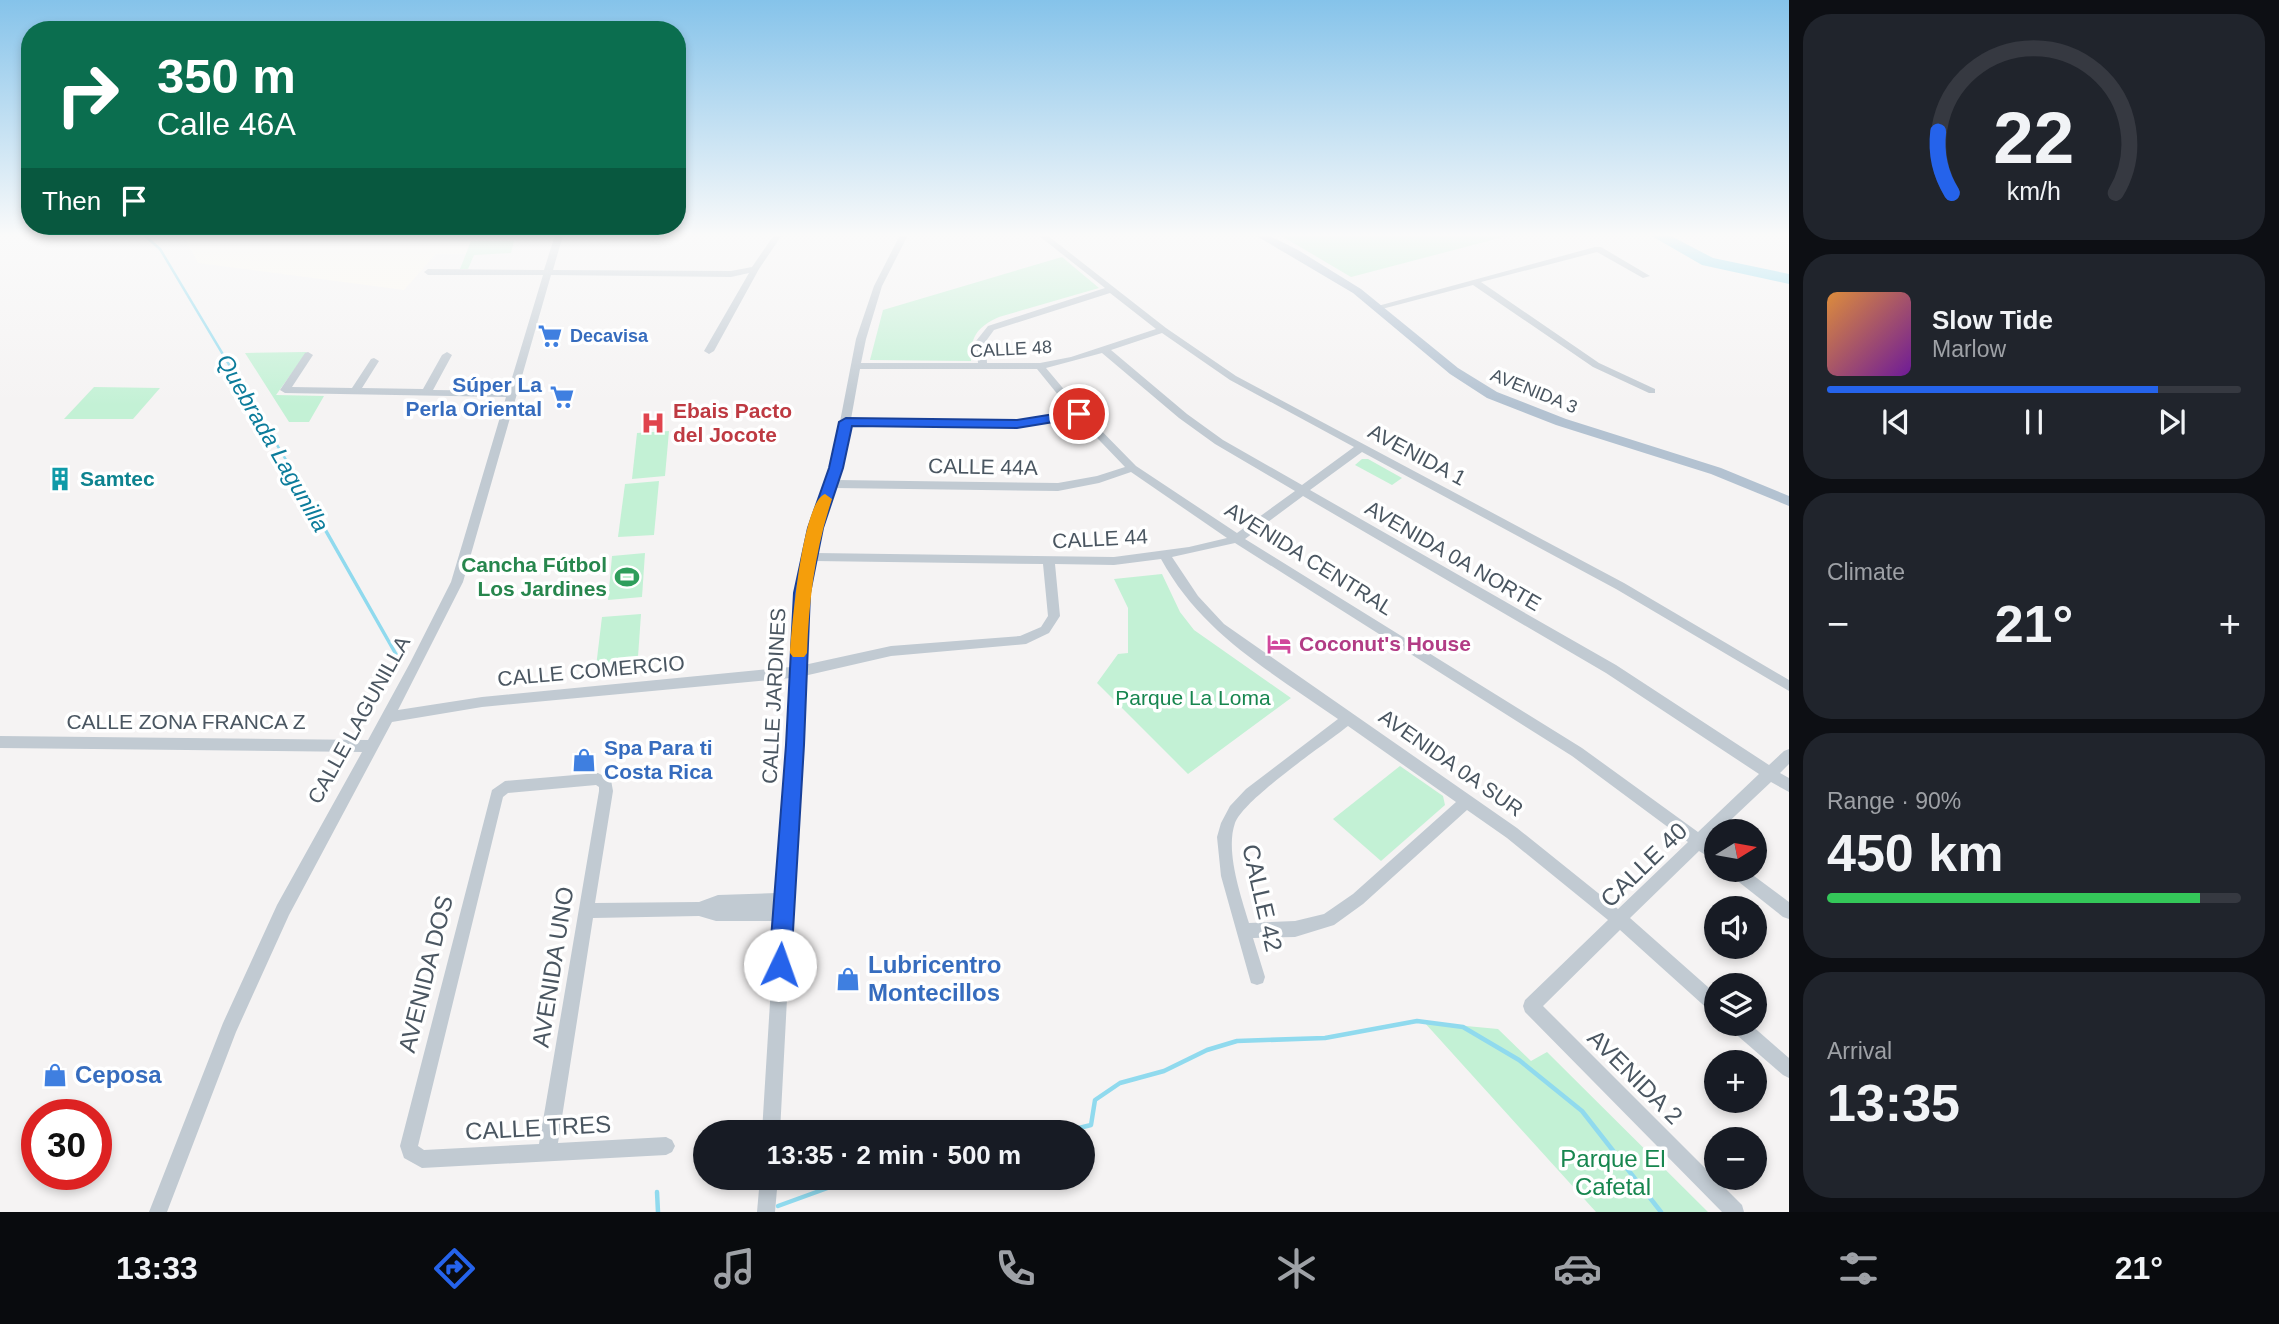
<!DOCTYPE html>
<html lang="en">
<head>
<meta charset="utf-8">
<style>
	:root { --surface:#171b24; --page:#20242c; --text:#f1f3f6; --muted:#9ea1a6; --line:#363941; --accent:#2563eb }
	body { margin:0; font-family:Arial,sans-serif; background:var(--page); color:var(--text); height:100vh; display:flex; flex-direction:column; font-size:26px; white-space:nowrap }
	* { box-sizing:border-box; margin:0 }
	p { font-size:23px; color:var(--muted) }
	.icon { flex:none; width:38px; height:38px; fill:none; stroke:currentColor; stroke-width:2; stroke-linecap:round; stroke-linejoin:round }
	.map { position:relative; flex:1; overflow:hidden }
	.details { display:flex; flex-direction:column; gap:14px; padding:14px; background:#0d0f14; width:490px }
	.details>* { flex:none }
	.guide { position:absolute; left:21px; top:21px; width:665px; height:214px; border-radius:28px; box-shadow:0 4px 10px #0003; background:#0b6e4f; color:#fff; overflow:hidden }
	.needle { width:46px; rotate:79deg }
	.fabs { position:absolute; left:1704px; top:819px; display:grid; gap:14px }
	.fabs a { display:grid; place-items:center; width:63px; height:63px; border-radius:50%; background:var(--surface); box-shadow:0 4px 10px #0003; font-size:35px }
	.speed { position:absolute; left:21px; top:1099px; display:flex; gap:14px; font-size:35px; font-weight:700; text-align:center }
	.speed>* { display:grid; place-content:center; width:91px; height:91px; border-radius:50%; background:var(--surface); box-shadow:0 4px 10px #0003; line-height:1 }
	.speed .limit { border:10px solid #d22; background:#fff; color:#111 }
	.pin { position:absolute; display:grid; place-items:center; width:60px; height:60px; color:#fff; margin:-30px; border:4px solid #fff; border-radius:50%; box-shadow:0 2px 7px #0007 }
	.me { position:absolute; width:77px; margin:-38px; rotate:3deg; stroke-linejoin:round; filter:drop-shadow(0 0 5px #0008) }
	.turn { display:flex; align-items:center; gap:24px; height:147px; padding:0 21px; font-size:32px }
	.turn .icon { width:91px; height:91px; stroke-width:2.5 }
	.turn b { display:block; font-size:49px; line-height:60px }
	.then { display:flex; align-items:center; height:66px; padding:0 21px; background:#0003; gap:14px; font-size:26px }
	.big { font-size:52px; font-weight:700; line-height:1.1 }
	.details .widget { flex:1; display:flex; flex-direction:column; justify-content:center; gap:10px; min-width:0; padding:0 24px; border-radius:28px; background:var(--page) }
	.details .dial { align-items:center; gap:0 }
	.dial svg { height:182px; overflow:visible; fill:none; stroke:var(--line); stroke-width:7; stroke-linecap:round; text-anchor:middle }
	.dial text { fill:var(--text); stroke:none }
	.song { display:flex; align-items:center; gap:21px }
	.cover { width:84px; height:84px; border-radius:10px; background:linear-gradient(135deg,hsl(30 70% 55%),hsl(280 70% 35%)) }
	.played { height:7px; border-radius:4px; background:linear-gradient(90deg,var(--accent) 80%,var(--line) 80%) }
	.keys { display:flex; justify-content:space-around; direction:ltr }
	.heat { display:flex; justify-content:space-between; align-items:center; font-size:38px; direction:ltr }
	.charge { height:10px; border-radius:5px; background:linear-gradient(90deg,#34c759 90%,var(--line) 0) }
	.trip { position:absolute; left:693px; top:1120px; width:402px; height:70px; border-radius:35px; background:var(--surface); box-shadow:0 4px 10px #0003; font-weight:700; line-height:70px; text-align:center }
	.dock { display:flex; height:112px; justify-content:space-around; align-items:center; background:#090b0e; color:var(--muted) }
	.dock .icon { width:49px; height:49px }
	.dock .active { color:var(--accent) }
	.dock b { font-size:32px; color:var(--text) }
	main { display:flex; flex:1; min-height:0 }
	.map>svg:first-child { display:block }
	.commercial { fill:#fdf9ef }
	.green { fill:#c3f1d5 }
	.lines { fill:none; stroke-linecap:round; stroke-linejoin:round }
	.stream-far2 { stroke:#90daee; stroke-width:2.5 }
	.stream-far1 { stroke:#90daee; stroke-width:3.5 }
	.stream { stroke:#90daee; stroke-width:4.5 }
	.river { fill:#90daee; fill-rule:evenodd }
	.minor { fill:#c1cad2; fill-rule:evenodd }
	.major { fill:#b3c2d1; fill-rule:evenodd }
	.route { fill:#2563eb; stroke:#184099; stroke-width:2 }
	.slow { fill:#f59e0b }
	.labels { text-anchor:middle; stroke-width:7; stroke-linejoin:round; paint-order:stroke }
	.far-shop-label { font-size:18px; font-weight:bold; fill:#366cbe; stroke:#fff; text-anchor:start }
	.far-street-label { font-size:18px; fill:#4a5661; stroke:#fff }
	.shop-label { font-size:21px; font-weight:bold; fill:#366cbe; stroke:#fff; text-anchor:end }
	.health-label { font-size:21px; font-weight:bold; fill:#be3a42; stroke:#fff; text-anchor:start }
	.street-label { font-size:21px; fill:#4a5661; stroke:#fff }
	.culture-label { font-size:21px; font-weight:bold; fill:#0d838f; stroke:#fff; text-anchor:start }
	.leisure-label { font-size:21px; font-weight:bold; fill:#27864d; stroke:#fff; text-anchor:end }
	.hotel-label { font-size:21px; font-weight:bold; fill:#b23c85; stroke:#fff; text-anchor:start }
	.park-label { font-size:21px; fill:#17864f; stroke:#fff }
	.water-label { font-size:23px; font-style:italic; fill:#0c7c9b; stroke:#fff }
	.near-street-label { font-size:24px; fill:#4a5661; stroke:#fff }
	.near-shop-label { font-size:24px; font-weight:bold; fill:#366cbe; stroke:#fff; text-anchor:start }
	.near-park-label { font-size:24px; fill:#17864f; stroke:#fff }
</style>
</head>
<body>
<main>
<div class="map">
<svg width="1789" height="1212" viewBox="0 0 1789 1212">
	<rect width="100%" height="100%" fill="#f5f3f3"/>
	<polygon class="commercial" points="183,235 206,235 471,241 466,254 436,254 404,290 198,263"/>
	<g class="green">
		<polygon points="1280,235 1511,235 1351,277"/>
		<polygon points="471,241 514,241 511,253 474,255 468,269 460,269"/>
		<path d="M1062,257L1099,288L999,317C977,327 970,337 971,361L870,360L883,310Z"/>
		<polygon points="307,352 276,395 324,396 309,422 289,422 245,353"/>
		<polygon points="94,387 160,388 133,419 64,419"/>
		<polygon points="669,431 665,476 632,479 637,433"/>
		<polygon points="1362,459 1368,459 1402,478 1392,485 1355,465"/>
		<polygon points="659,481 654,535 618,537 625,484"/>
		<polygon points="645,553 642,597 608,600 612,556"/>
		<polygon points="1162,574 1180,612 1194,630 1291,698 1188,774 1097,683 1118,654 1128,653 1128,608 1114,579"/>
		<polygon points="641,614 637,671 595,675 602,617"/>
		<polygon points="1400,766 1443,796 1445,805 1381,861 1333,819"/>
		<polygon points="1424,1022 1498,1029 1531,1061 1547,1052 1708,1212 1596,1212"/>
	</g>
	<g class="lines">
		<polyline class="stream-far2" points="144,235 160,249 295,475"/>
		<polyline class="stream-far1" points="293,473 397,656"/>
		<g class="stream">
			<polyline points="958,1132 994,1126 1024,1132"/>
			<polyline points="1040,1132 1071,1130 1091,1125 1095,1100 1120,1083 1164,1071 1207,1050 1237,1041 1325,1038 1417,1021 1463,1027 1519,1060 1582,1111 1661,1212"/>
			<polyline points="657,1192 658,1212"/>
			<polyline points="778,1206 855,1178"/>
		</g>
		<polygon class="river" points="1650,235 1669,235 1713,258 1789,274 1789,284 1702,265"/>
		<g class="minor">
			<path d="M555,235H563L553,270L731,271L752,267L774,235H782L759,269L714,351L709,354L704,351L749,273L731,277L551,275L463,582L398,710L482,697L791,667L796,593L809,528L831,468L856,339L874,286L900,235H908L882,286L866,339L861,363H978L976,341L988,326L1105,288L1038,235H1047L1166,328L1236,376L1624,583L1789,680V691L1616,589L1362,452L1310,490L1616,665L1769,765L1784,751L1789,749V764L1780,773L1789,778V792L1771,782L1719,831H1717L1709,841L1717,846V862L1699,851L1630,918L1717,995V1014L1711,1012L1620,930L1543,1006L1742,1205L1744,1212H1722L1525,1012L1523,1006L1525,1000L1608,920L1507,838L1467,810L1363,904L1334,925L1295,937L1253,938L1265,977L1263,983L1257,985L1251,983L1221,876L1217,837L1221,823L1230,806L1246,789L1338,719C1270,671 1202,634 1161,559L1114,565L1055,564L1060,616L1049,633L1026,644L891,656L804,676L780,1132H762L775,921H716L699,916L593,918L558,1143L666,1137L672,1140L675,1146L672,1152L666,1155L422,1168L404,1158L400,1146L492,790L505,781L598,773L611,780L613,791L595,903L699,902L718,895L777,893L791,678L482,707L392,722L289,915L236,1032L167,1212H149L223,1023L277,905L362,752L0,748V736L368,740L410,663L451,582L506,397L285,393L280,390L305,353L308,352L313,355L292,387L352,388L371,359L374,358L379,361L362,388L423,389L442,355L447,352L452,355L433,390L508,391L543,275H428L424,272L428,269L544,270ZM1110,293L1156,329L1071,357L1040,363H987L986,341L994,330ZM1162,333L1230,380L1354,447L1302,485L1223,440L1187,414L1111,350ZM1102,353L1179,418L1215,444L1295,491L1237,533L1136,466L1083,412L1046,368ZM860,369H1037L1072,412L1017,421L851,419ZM1077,417L1125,467L1097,476L1058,483L837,480L849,425L1017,427ZM1131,472L1227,538L1189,547L1114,557L816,553L821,528L835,488L1058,491L1099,483ZM1303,496L1606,673L1759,774L1698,832L1582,748L1245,539ZM1235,543L1572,756L1688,842L1618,909L1517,828L1224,624L1198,596L1172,557ZM814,561L1043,564L1048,616L1041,627L1020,636L891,646L804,665L808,593ZM1348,726L1456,802L1353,894L1324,914L1295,921L1249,923C1241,896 1225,851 1235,823C1244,799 1324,745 1348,726ZM596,785L599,787V791L539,1144L424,1150L418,1146L503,797L508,793Z"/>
			<polygon points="1595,247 1601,247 1650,276 1643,278 1597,252 1481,282 1599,363 1655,389 1655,393 1649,393 1593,367 1473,285 1378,310 1374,307"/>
			<polygon points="1727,870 1746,870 1789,902 1789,919 1783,917 1730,875"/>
			<polygon points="1729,1024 1750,1024 1789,1058 1789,1078 1783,1075 1731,1030"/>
			<polygon points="760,1178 778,1178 775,1212 757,1212"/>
		</g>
		<polygon class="major" points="1255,235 1268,235 1298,250 1361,289 1458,368 1497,392 1566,419 1721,468 1789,496 1789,506 1711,474 1556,425 1487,398 1450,374 1353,293"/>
	</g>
	<linearGradient id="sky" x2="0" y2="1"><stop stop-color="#85c3ea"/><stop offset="0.58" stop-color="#fafafa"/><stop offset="1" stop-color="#fafafa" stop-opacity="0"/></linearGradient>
	<rect width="1789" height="405" fill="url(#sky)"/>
	<polygon class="route" points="1079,410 1086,414 1084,417 1017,428 852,426 843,468 823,528 810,593 804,745 791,965 787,973 780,976 773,973 769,965 786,745 794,593 808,528 829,468 839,422 846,418 1017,420"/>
	<path class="slow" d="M825,494L832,499C815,550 809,599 807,653L804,657H793L790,653C792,627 802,502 825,494Z"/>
	<defs>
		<g id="supermarket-bare" transform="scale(1.89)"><path d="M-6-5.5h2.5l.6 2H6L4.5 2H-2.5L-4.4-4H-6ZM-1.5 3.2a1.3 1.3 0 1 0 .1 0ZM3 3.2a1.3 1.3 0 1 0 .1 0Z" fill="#3f7fe0" stroke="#fff" stroke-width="2.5" paint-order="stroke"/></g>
		<g id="hospital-bare" transform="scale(1.89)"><path d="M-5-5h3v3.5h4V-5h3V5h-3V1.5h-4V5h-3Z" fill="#e0444e" stroke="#fff" stroke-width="2.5" paint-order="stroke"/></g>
		<g id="building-bare" transform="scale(1.89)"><path d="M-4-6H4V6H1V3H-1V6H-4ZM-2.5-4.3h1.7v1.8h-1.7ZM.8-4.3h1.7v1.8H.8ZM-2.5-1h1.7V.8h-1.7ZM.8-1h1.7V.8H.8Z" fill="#0f9aa8" stroke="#fff" stroke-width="2.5" paint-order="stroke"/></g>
		<g id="stadium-bare" transform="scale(1.89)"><path d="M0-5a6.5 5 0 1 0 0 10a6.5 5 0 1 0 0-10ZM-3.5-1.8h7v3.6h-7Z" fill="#2e9e5b" stroke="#fff" stroke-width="2.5" paint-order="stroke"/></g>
		<g id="hotel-bare" transform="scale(1.89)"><path d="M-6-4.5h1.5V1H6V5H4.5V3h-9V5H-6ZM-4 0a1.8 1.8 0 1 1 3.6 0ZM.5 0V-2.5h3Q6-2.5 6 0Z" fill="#d1479c" stroke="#fff" stroke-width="2.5" paint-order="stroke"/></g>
		<g id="shop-bare" transform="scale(1.89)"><path d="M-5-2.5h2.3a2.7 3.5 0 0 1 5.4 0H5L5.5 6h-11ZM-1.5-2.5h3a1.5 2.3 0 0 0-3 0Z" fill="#3f7fe0" stroke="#fff" stroke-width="2.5" paint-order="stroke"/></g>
	</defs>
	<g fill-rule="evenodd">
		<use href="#supermarket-bare" x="550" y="336"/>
		<use href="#supermarket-bare" x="562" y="397"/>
		<use href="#hospital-bare" x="653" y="423"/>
		<use href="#building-bare" x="60" y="479"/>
		<use href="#stadium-bare" x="627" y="577"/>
		<use href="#hotel-bare" x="1279" y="644"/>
		<use href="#shop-bare" x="584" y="760"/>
		<use href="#shop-bare" x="848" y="979"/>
		<use href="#shop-bare" x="55" y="1075"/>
	</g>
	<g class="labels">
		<g class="far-shop-label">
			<text x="570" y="342">Decavisa</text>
		</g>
		<g class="far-street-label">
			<text transform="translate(1011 349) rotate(-3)" y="6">CALLE 48</text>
			<text transform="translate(1534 391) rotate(22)" y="6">AVENIDA 3</text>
		</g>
		<g class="shop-label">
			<text x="542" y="392">Súper La<tspan x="542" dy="24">Perla Oriental</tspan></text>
			<text x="604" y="755" text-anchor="start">Spa Para ti<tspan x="604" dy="24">Costa Rica</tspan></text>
		</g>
		<g class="health-label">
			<text x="673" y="418">Ebais Pacto<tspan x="673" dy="24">del Jocote</tspan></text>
		</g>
		<g class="street-label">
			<text transform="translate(1417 455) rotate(28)" y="7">AVENIDA 1</text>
			<text transform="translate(983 467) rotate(1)" y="7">CALLE 44A</text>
			<text transform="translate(1100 539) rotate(-3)" y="7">CALLE 44</text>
			<text transform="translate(1453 556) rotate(30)" y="7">AVENIDA 0A NORTE</text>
			<text transform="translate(1309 559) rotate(32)" y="7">AVENIDA CENTRAL</text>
			<text transform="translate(591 671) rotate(-5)" y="7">CALLE COMERCIO</text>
			<text transform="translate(774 696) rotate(-87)" y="7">CALLE JARDINES</text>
			<text transform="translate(359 720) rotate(-61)" y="7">CALLE LAGUNILLA</text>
			<text x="186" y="729">CALLE ZONA FRANCA Z</text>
			<text transform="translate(1451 763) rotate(35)" y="7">AVENIDA 0A SUR</text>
		</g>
		<g class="culture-label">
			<text x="80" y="486">Samtec</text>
		</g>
		<g class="leisure-label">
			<text x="607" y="572">Cancha Fútbol<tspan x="607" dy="24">Los Jardines</tspan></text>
		</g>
		<g class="hotel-label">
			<text x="1299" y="651">Coconut's House</text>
		</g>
		<g class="park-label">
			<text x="1193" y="705">Parque La Loma</text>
		</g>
		<g class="water-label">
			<text transform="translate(273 443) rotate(60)" y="8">Quebrada Lagunilla</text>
		</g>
		<g class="near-street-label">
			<text transform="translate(1644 865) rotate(-44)" y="8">CALLE 40</text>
			<text transform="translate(1262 898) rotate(77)" y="8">CALLE 42</text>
			<text transform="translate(553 967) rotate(-81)" y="8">AVENIDA UNO</text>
			<text transform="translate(426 974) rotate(-76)" y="8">AVENIDA DOS</text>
			<text transform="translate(1635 1077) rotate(45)" y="8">AVENIDA 2</text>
			<text transform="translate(538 1128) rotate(-3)" y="8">CALLE TRES</text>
		</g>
		<g class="near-shop-label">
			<text x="868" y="973">Lubricentro<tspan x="868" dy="28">Montecillos</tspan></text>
			<text x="75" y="1083">Ceposa</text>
		</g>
		<g class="near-park-label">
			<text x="1613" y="1167">Parque El<tspan x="1613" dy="28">Cafetal</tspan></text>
		</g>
	</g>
</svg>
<div class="fabs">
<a><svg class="needle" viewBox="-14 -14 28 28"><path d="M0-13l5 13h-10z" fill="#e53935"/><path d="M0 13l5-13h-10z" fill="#9ea1a6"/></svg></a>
<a><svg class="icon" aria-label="sound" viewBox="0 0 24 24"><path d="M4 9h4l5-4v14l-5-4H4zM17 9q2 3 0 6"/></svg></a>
<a><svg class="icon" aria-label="layers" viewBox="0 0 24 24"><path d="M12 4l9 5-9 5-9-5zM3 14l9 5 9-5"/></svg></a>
<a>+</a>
<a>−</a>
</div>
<div class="speed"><div class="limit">30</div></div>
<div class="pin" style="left:1079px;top:414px;background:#d93025"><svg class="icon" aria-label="arrive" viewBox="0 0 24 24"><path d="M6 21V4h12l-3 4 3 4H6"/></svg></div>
<svg class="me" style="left:780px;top:965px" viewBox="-20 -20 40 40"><circle r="19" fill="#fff"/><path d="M0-13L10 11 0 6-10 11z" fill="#2563eb"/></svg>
<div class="trip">13:35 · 2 min · 500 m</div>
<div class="guide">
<div class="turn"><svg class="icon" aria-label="right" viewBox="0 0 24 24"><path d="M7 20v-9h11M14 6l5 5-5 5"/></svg><div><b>350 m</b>Calle 46A</div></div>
<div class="then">Then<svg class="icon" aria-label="arrive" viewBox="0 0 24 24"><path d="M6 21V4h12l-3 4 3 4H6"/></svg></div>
</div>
</div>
<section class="details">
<div class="widget dial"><svg viewBox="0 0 100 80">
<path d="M14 69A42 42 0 1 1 86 69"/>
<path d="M14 69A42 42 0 0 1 8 42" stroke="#2563eb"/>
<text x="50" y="56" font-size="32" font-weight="700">22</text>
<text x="50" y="72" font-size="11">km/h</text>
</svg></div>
<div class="widget">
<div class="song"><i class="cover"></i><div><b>Slow Tide</b><p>Marlow</p></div></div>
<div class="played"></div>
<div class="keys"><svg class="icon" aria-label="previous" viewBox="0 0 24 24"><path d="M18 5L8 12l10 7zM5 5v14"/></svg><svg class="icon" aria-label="pause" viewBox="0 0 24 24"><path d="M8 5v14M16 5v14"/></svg><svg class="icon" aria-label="next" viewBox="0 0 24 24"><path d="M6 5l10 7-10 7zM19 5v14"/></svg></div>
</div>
<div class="widget"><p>Climate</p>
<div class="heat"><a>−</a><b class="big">21°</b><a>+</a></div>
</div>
<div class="widget"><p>Range · 90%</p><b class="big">450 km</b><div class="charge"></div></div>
<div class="widget"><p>Arrival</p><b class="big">13:35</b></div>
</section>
</main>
<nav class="dock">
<b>13:33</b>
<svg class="icon active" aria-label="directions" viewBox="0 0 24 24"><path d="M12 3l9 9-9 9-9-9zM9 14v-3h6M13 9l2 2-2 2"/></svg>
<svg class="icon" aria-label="music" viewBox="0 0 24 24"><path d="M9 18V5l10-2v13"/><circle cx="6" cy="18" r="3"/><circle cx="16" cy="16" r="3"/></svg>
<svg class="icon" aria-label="phone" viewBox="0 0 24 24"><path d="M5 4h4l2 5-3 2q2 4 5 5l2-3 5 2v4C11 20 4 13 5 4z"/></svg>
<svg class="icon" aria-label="climate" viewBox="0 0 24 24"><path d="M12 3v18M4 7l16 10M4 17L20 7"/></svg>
<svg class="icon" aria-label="car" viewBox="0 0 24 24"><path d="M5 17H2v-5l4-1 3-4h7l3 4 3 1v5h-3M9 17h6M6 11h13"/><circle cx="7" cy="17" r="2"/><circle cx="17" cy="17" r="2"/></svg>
<svg class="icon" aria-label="filters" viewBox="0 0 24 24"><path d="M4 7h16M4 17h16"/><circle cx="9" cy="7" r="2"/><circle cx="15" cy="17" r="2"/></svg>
<b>21°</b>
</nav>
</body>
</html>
